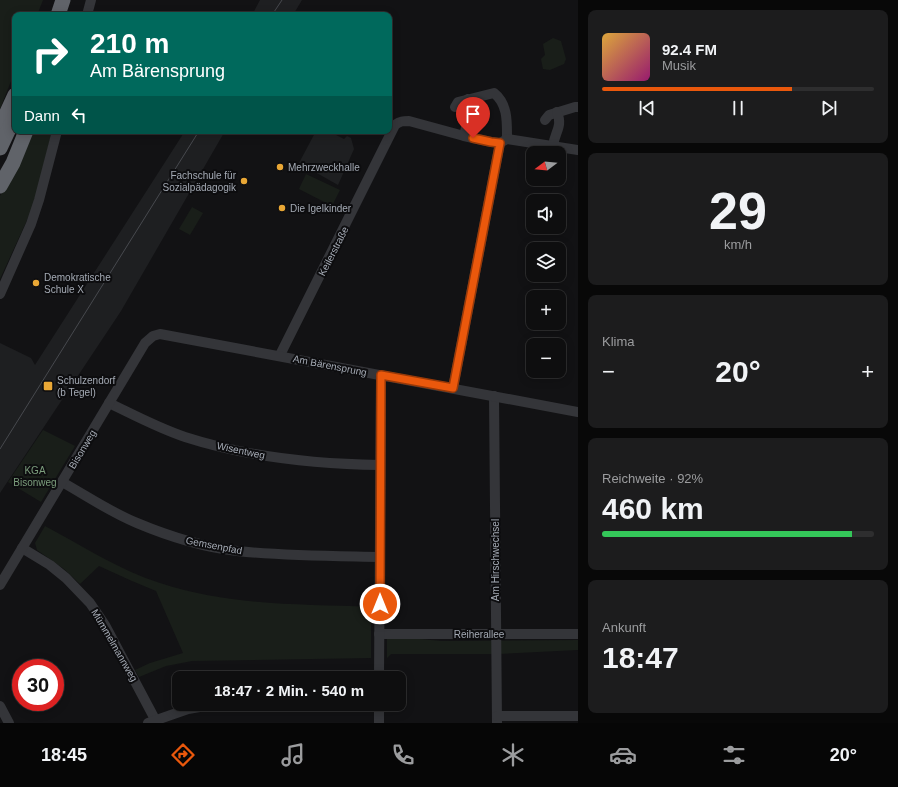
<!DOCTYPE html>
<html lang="de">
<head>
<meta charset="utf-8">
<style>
	:root { --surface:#0e0e0f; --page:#1c1c1d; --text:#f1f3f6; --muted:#9b9c9e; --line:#2e2e2f; --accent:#ea580c }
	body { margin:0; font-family:Helvetica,sans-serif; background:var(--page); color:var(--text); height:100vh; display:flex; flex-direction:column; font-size:15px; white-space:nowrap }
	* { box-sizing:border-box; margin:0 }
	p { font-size:13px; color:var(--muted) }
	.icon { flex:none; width:22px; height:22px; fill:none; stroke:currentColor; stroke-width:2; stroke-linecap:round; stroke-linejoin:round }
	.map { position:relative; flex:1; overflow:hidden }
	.panel { display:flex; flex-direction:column; gap:10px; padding:10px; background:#080808; width:320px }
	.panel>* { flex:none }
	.top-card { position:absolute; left:12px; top:12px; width:380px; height:122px; border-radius:8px; box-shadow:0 2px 10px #0003,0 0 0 1px var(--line); background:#00695c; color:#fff; overflow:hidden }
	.needle { width:26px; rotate:254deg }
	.fabs { position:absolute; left:526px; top:146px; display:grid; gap:8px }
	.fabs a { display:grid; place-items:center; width:40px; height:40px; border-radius:8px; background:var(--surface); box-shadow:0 2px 10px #0003,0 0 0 1px var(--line); font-size:20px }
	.speed { position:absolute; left:12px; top:659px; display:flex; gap:8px; font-size:20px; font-weight:700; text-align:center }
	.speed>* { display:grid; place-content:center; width:52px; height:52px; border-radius:50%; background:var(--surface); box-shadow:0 2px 10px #0003,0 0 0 1px var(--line); line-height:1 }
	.speed .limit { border:6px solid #d22; background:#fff; color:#111 }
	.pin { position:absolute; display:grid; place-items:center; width:34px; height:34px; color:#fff; margin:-41px -17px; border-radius:50% 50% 50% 0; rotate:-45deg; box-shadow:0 0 4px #0007 }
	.pin .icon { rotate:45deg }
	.me { position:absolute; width:44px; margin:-22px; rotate:0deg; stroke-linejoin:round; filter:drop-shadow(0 0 3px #0008) }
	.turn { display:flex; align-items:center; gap:14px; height:84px; padding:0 12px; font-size:18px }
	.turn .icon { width:52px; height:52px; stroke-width:2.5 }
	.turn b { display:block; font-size:28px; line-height:34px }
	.then { display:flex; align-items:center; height:38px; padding:0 12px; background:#0003; gap:8px; font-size:15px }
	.big { font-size:30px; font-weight:700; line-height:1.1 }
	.panel .tile { flex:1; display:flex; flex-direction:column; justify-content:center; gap:6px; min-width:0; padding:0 14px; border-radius:8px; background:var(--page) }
	.panel .dial { align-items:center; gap:0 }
	.dial b { font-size:52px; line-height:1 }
	.song { display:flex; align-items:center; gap:12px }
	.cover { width:48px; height:48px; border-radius:6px; background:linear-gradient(135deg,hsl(40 70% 55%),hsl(320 70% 35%)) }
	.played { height:4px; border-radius:2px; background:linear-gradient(90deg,var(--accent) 70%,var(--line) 70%) }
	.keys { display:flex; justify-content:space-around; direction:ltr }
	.heat { display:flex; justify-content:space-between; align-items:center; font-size:22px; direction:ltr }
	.charge { height:6px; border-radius:3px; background:linear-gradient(90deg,#34c759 92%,var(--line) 0) }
	.trip { position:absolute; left:172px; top:671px; width:234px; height:40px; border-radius:8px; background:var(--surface); box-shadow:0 2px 10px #0003,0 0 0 1px var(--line); font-weight:700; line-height:40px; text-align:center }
	.tab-bar { display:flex; height:64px; justify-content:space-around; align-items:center; background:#060606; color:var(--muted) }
	.tab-bar .icon { width:28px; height:28px }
	.tab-bar .selected { color:var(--accent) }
	.tab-bar b { font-size:18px; color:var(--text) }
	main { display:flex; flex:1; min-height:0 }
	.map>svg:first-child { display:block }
	.built { fill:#1e1f21 }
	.green { fill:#191e19 }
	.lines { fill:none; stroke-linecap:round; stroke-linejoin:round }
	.minor { stroke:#343539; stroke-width:10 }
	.highway { stroke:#606369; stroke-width:15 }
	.tram { stroke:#47494e; stroke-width:1 }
	.route-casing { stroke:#983908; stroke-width:10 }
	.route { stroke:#ea580c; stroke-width:7 }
	.poi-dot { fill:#e9a735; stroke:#0d0d0f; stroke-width:1.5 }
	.labels { text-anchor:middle; stroke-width:4; stroke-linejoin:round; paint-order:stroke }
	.poi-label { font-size:10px; fill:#a4aab4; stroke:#0d0d0f; text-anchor:start }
	.street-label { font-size:10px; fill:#a4aab4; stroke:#0d0d0f }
	.park-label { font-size:10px; fill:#7c9e7d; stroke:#0d0d0f }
</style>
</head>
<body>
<main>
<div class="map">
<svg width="578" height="723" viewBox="0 0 578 723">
	<rect width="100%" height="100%" fill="#121214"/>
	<g class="built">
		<polygon points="260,0 302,0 293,15 252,15"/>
		<polygon points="185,131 225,131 121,311 0,493 0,343 31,358 35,365"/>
		<polygon points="316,131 337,131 336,135 344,139 347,136 351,138 354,149 338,185 299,163"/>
	</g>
	<g class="green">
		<polygon points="0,0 43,0 37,15 15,15 15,71 0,109"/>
		<polygon points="553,38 561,41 566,59 564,64 550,70 543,69 541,59 545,55 543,44"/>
		<polygon points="32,131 52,131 33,207 0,279 0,196 14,171"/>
		<polygon points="306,174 340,190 332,206 299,189"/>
		<polygon points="192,207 203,213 190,235 179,229"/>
		<polygon points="43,430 75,446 41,502 8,482"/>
		<path d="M45,526C83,546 119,570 160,583C230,606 298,604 371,607V658L192,661L166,666L139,677L135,670L150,663L183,653L156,591L132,581L99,566L80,584L64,569L37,550L35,543Z"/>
		<polygon points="387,636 442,641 578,640 578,650 498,654 391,654 387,658"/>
	</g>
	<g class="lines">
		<g class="minor">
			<polyline points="87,15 91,0"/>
			<path d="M455,107L458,102L494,93C508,104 507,122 507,139"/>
			<polyline points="545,120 549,115 575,107 578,107"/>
			<polyline points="464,136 470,111 468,99"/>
			<path d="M553,146C555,131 563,127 557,112"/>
			<polyline points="0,294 31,224 39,200 57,131"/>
			<path d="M280,355L395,125C400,121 403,121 409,121L464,136L491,142L500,143L507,139L578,150"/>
			<polyline points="453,388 500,143"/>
			<polyline points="494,396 497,723"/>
			<path d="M109,403C134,415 158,428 185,437C247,457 314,464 380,465"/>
			<path d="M62,482C87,496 110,512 137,523C168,536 203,547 237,551C284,556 332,556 380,557"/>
			<polyline points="22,548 50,565 66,578 90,603 105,625 157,723"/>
			<polyline points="0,585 145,343 153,336 160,334 578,412"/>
			<polyline points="379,634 578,634"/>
			<polyline points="379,678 381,375"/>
			<polyline points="0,706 9,723"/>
			<polyline points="497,716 578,716"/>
			<polyline points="148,723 188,709 217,704"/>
			<polyline points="379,723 379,704"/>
		</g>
		<g class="highway">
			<polyline points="58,15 63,0"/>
			<polyline points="1,125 15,95"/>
			<polyline points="0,148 15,116"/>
			<polyline points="0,186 13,163 26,131"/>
		</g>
		<g class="tram">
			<polyline points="272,15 282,0"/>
			<polyline points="0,449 199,131"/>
		</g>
	</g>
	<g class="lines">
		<g class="route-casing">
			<polyline id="route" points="380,604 381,375 453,388 500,143 491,142 473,138"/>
		</g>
		<use href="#route" class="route"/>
	</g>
	<g class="poi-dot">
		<circle cx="280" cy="167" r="4"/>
		<circle cx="244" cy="181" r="4"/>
		<circle cx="282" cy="208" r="4"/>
		<circle cx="36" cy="283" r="4"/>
		<rect x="43" y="381" width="10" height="10" rx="2"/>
	</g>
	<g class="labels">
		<g class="poi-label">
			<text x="288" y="171">Mehrzweckhalle</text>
			<text x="236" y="179" text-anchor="end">Fachschule für<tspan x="236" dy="12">Sozialpädagogik</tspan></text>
			<text x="290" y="212">Die Igelkinder</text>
			<text x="44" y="281">Demokratische<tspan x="44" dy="12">Schule X</tspan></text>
			<text x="57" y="384">Schulzendorf<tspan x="57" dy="12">(b Tegel)</tspan></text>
		</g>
		<g class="street-label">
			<text transform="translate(333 251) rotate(-63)" y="4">Keilerstraße</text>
			<text transform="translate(330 365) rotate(11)" y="4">Am Bärensprung</text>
			<text transform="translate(82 449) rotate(-59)" y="4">Bisonweg</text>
			<text transform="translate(241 450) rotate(12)" y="4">Wisentweg</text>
			<text transform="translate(214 545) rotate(11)" y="4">Gemsenpfad</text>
			<text transform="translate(495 560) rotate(-90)" y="4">Am Hirschwechsel</text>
			<text x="479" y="638">Reiherallee</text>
			<text transform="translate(115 645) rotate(60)" y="4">Mümmelmannweg</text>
		</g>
		<g class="park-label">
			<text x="35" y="474">KGA<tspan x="35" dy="12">Bisonweg</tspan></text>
		</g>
	</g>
</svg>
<div class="fabs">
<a><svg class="needle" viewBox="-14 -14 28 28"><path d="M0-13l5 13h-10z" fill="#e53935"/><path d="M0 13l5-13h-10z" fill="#9b9c9e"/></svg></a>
<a><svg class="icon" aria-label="sound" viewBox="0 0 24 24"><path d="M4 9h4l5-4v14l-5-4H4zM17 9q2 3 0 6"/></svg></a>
<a><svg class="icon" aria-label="layers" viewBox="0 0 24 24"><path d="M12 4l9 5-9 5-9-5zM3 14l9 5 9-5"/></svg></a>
<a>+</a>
<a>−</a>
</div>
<div class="speed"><div class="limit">30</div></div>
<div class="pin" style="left:473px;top:138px;background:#d93025"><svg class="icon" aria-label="arrive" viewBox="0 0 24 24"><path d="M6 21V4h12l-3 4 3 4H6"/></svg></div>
<svg class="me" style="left:380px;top:604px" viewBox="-20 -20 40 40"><circle r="17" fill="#ea580c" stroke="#fff" stroke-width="3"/><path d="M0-11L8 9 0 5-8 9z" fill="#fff"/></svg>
<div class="trip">18:47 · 2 Min. · 540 m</div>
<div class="top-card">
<div class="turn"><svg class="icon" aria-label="right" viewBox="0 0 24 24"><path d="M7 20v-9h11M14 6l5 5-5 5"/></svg><div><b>210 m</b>Am Bärensprung</div></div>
<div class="then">Dann<svg class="icon" aria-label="left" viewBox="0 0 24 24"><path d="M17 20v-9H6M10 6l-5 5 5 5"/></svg></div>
</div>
</div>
<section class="panel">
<div class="tile">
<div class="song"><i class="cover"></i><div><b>92.4 FM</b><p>Musik</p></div></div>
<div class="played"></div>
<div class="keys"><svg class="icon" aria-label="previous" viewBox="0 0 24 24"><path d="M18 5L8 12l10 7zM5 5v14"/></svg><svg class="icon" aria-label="pause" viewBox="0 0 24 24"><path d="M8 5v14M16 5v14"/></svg><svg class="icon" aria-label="next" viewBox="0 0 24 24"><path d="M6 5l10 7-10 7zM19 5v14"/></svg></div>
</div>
<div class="tile dial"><b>29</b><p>km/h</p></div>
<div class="tile"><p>Klima</p>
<div class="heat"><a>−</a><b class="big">20°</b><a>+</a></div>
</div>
<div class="tile"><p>Reichweite · 92%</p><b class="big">460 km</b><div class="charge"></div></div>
<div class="tile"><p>Ankunft</p><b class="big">18:47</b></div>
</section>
</main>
<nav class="tab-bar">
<b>18:45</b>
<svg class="icon selected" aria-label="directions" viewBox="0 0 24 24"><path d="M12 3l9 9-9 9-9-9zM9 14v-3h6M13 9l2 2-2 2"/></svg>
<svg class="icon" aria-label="music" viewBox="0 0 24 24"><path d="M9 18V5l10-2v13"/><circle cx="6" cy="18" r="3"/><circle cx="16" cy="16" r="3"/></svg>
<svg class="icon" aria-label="phone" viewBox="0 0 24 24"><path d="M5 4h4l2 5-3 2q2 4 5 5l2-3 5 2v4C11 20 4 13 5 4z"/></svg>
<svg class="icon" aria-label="climate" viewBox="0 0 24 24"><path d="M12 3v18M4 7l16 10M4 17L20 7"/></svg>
<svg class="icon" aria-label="car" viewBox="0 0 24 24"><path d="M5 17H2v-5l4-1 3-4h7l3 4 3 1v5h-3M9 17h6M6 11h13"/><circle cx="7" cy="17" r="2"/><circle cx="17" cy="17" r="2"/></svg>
<svg class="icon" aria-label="filters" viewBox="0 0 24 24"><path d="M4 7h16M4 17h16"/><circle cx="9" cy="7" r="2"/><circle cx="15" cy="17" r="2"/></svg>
<b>20°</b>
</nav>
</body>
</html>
